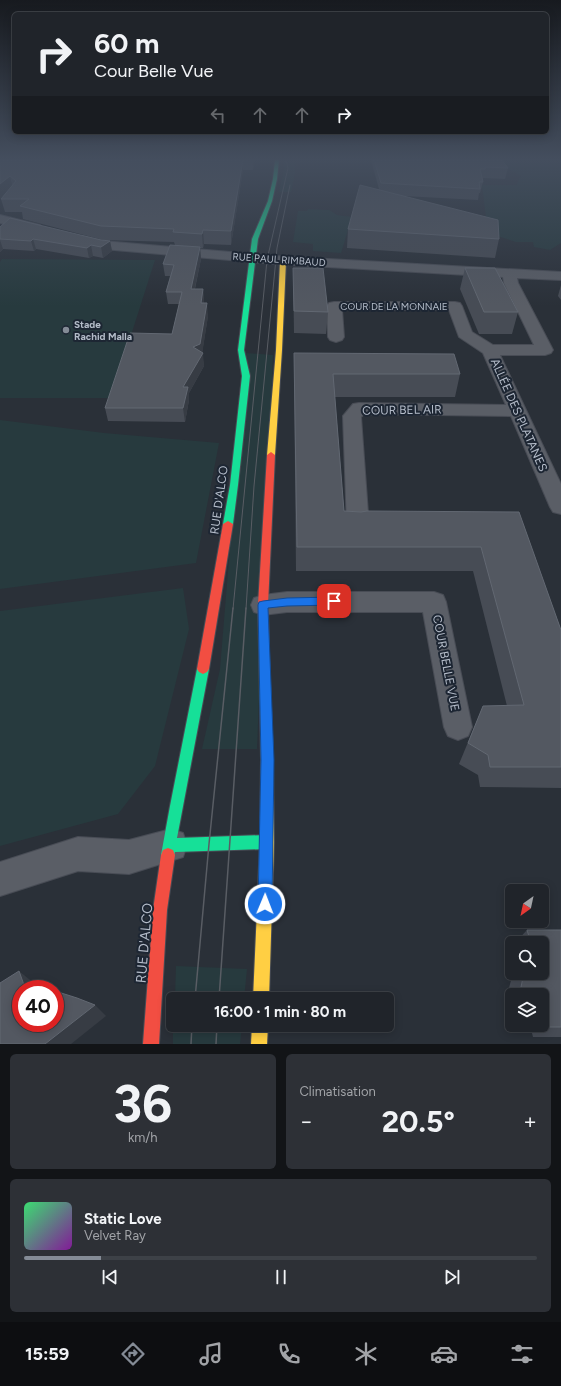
<!DOCTYPE html>
<html lang="fr">
<head>
<meta charset="utf-8">
<style>
	:root { --surface:#20242a; --page:#2d3036; --text:#f1f3f6; --muted:#a2a4a8; --line:#3d4147; --accent:#848b96 }
	body { margin:0; font-family:Figtree,sans-serif; background:var(--page); color:var(--text); height:100vh; display:flex; flex-direction:column; font-size:15px; white-space:nowrap }
	* { box-sizing:border-box; margin:0 }
	p { font-size:13px; color:var(--muted) }
	.icon { flex:none; width:22px; height:22px; fill:none; stroke:currentColor; stroke-width:2; stroke-linecap:round; stroke-linejoin:round }
	.map { position:relative; height:1044px; overflow:hidden }
	.panel { display:flex; flex-direction:column; gap:10px; padding:10px; background:#121417; flex:1 }
	.panel>* { flex:none }
	.banner { position:absolute; left:12px; top:12px; width:537px; height:122px; border-radius:6px; box-shadow:0 2px 10px #0003,0 0 0 1px var(--line); background:#20242a; color:var(--text); overflow:hidden }
	.needle { width:26px; rotate:213deg }
	.controls { position:absolute; left:505px; top:884px; display:grid; gap:8px }
	.controls a { display:grid; place-items:center; width:44px; height:44px; border-radius:6px; background:var(--surface); box-shadow:0 2px 10px #0003,0 0 0 1px var(--line); font-size:20px }
	.speed { position:absolute; left:12px; top:980px; display:flex; gap:8px; font-size:20px; font-weight:700; text-align:center }
	.speed>* { display:grid; place-content:center; width:52px; height:52px; border-radius:50%; background:var(--surface); box-shadow:0 2px 10px #0003,0 0 0 1px var(--line); line-height:1 }
	.speed .limit { border:6px solid #d22; background:#fff; color:#111 }
	.pin { position:absolute; display:grid; place-items:center; width:34px; height:34px; color:#fff; margin:-17px; border-radius:8px; box-shadow:0 2px 6px #0006 }
	.me { position:absolute; width:44px; margin:-22px; rotate:1deg; stroke-linejoin:round; filter:drop-shadow(0 0 3px #0008) }
	.turn { display:flex; align-items:center; gap:14px; height:84px; padding:0 16px; font-size:18px }
	.turn .icon { width:52px; height:52px; stroke-width:2.5 }
	.turn b { display:block; font-size:28px; line-height:34px }
	.lanes { display:flex; align-items:center; height:38px; padding:0 16px; background:#0003; justify-content:center; gap:20px; direction:ltr }
	.lanes .off { opacity:.35 }
	.big { font-size:30px; font-weight:700; line-height:1.1 }
	.panel .card { flex:1; display:flex; flex-direction:column; justify-content:center; gap:6px; min-width:0; padding:0 14px; border-radius:6px; background:var(--page) }
	.panel .dial { align-items:center; gap:0 }
	.dial b { font-size:52px; line-height:1 }
	.song { display:flex; align-items:center; gap:12px }
	.cover { width:48px; height:48px; border-radius:6px; background:linear-gradient(135deg,hsl(140 70% 55%),hsl(290 70% 35%)) }
	.played { height:4px; border-radius:2px; background:linear-gradient(90deg,var(--accent) 15%,var(--line) 15%) }
	.keys { display:flex; justify-content:space-around; direction:ltr }
	.heat { display:flex; justify-content:space-between; align-items:center; font-size:22px; direction:ltr }
	.panel .tiles { flex:1; display:grid; gap:10px; grid-template-columns:1fr 1fr }
	.card:last-child { grid-column:span 2 }
	.trip { position:absolute; left:166px; top:992px; width:228px; height:40px; border-radius:6px; background:var(--surface); box-shadow:0 2px 10px #0003,0 0 0 1px var(--line); font-weight:700; line-height:40px; text-align:center }
	.tabs { display:flex; height:64px; justify-content:space-around; align-items:center; background:#0d0e11; color:var(--muted) }
	.tabs .icon { width:28px; height:28px }
	.tabs .on { color:var(--accent) }
	.tabs b { font-size:18px; color:var(--text) }
	.map>svg:first-child { display:block }
	.green { fill:#273a3e }
	.lines { fill:none; stroke-linecap:round; stroke-linejoin:round }
	.street-casing { stroke:#484c55; stroke-width:2 }
	.fast-casing { stroke:#484c55; stroke-width:2 }
	.slow-casing { stroke:#484c55; stroke-width:2 }
	.jam-casing { stroke:#484c55; stroke-width:2 }
	.street { fill:#5a5e66; fill-rule:evenodd }
	.fast { fill:#16e098; fill-rule:evenodd }
	.slow { fill:#ffcf43; fill-rule:evenodd }
	.jam { fill:#f24e42; fill-rule:evenodd }
	.tram-far1 { stroke:#595d64; stroke-width:1 }
	.tram { stroke:#595d64; stroke-width:1.5 }
	.wall { fill:#474c55 }
	.shaded-wall { fill:#373c44 }
	.building { fill:#535861; stroke:#626872 }
	.route { fill:#1a73e8; stroke:#114b97 }
	.poi-dot { fill:#848b96; stroke:#1d2633; stroke-width:1.5 }
	.labels { text-anchor:middle; stroke-width:4; stroke-linejoin:round; paint-order:stroke }
	.far-street-label { font-size:10px; fill:#b4bcc9; stroke:#1d2633 }
	.far-poi-label { font-size:10px; font-weight:bold; fill:#b4bcc9; stroke:#1d2633; text-anchor:start }
	.street-label { font-size:12px; fill:#b4bcc9; stroke:#1d2633 }
	.near-street-label { font-size:14px; fill:#b4bcc9; stroke:#1d2633 }
</style>
</head>
<body>
<div class="map">
<svg width="561" height="1044" viewBox="0 0 561 1044">
	<rect width="100%" height="100%" fill="#2a3038"/>
	<g class="green">
		<polygon points="493,160 561,160 561,243 550,250 534,247 533,242 516,242 488,233 482,185 516,185 521,176"/>
		<polygon points="283,161 295,161 295,174 291,192 279,192 284,170"/>
		<polygon points="308,209 329,210 337,215 352,217 341,253 313,251 313,244 293,242 298,211 307,211"/>
		<polygon points="2,259 155,260 111,398 0,398 0,262"/>
		<polygon points="246,353 273,355 257,749 202,749 220,669"/>
		<polygon points="0,420 104,433 219,443 196,563 0,589"/>
		<polygon points="183,588 189,629 155,766 118,814 0,846 0,611"/>
		<polygon points="176,966 247,969 244,999 175,999"/>
		<polygon points="173,1025 242,1025 240,1044 173,1044"/>
	</g>
	<g class="lines">
		<g class="street-casing">
			<g id="street">
				<polygon points="0,215 40,225 42,228 40,231 36,232 0,223"/>
				<polygon points="82,236 103,241 275,256 561,272 561,280 517,278 518,283 553,350 551,353 545,355 500,355 561,484 561,514 553,512 550,507 511,416 364,414 361,417 369,527 366,533 358,535 350,533 347,527 343,416 353,404 359,403 506,405 483,353 459,337 449,310 342,310 344,337 342,340 336,342 330,340 328,337 327,306 329,303 334,302 455,302 460,303 462,306 472,332 493,345 534,345 504,283 503,277 275,264 103,249 78,243 76,240 78,237"/>
				<polygon points="287,592 434,592 443,595 446,602 472,727 468,736 458,740 448,736 444,727 423,612 287,612 263,615 254,612 251,605 254,598 263,595"/>
				<polygon points="171,829 183,833 187,845 183,857 129,874 78,871 0,896 0,862 78,837 129,840"/>
			</g>
		</g>
		<g class="fast-casing">
			<g id="fast">
				<polygon points="275,160 279,160 277,179 272,201 258,239 244,350 250,376 238,485 233,524 228,527 223,524 230,485 242,376 238,350 252,239 268,201 273,179"/>
				<polygon points="203,664 207,666 209,669 177,838 267,835 272,837 274,842 272,847 267,849 175,852 173,860 168,862 163,860 161,855 170,806 197,669 199,666"/>
			</g>
		</g>
		<g class="slow-casing">
			<g id="slow">
				<polygon points="283,259 286,261 282,350 275,455 271,458 267,455 276,350 280,261"/>
				<polygon points="264,646 268,648 269,651 273,760 274,842 269,999 253,999 260,842 261,760 259,651 260,648"/>
				<polygon points="252,1025 268,1025 267,1044 251,1044"/>
			</g>
		</g>
		<g class="jam-casing">
			<g id="jam">
				<polygon points="271,452 275,455 268,605 269,651 268,654 264,656 260,654 259,651 258,605 267,455"/>
				<polygon points="228,521 233,524 209,669 207,672 203,674 199,672 197,669 223,524"/>
				<polygon points="168,848 173,850 175,855 167,910 159,1044 143,1044 153,910 161,855 163,850"/>
			</g>
		</g>
		<use href="#street" class="street"/>
		<use href="#fast" class="fast"/>
		<use href="#slow" class="slow"/>
		<use href="#jam" class="jam"/>
		<g class="tram-far1">
			<polyline points="233,609 267,260 288,168 286,160"/>
			<polyline points="246,609 254,486 277,248 290,185"/>
		</g>
		<g class="tram">
			<polyline points="195,999 209,844 233,608"/>
			<polyline points="219,999 246,608"/>
			<polyline points="191,1044 192,1025"/>
			<polyline points="216,1044 217,1025"/>
		</g>
	</g>
	<g class="wall">
		<polygon points="0,160 255,160 253,170 243,170 231,245 204,244 203,248 200,248 201,259 195,289 203,289 204,303 208,316 202,353 204,366 189,393 189,400 185,422 108,421 105,408 172,334 179,304 168,304 166,292 170,276 165,276 163,264 175,245 174,242 103,240 23,219 22,212 5,212 1,199 4,196"/>
		<polygon points="371,160 502,160 508,168 505,179 483,178 483,180 482,180 483,182 480,193 479,193 478,200 404,196 499,239 495,258 347,248 348,229 379,189"/>
		<polygon points="0,227 110,241 112,251 103,258 93,256 89,258 36,249 34,251 3,249 0,252"/>
		<polygon points="293,268 328,312 326,334 294,333"/>
		<polygon points="465,268 518,312 512,334 479,334 460,289"/>
		<polygon points="561,285 561,300 558,296"/>
		<polygon points="294,353 460,374 455,397 335,397 344,511 361,512 519,512 561,630 561,788 480,787 478,775 459,764 483,706 507,706 473,571 296,571 294,376"/>
		<polygon points="527,930 561,930 561,1037 533,1037 530,1025 542,1025 542,995 512,995 512,1003 506,999 513,973 542,973 542,943 515,943"/>
	</g>
	<g class="shaded-wall">
		<polygon points="243,160 243,170 231,245 231,231"/>
		<polygon points="253,160 255,160 253,170"/>
		<polygon points="10,176 13,188 0,199 0,184"/>
		<polygon points="203,230 204,244 203,248 202,234"/>
		<polygon points="33,239 36,249 34,251 31,241"/>
		<polygon points="0,240 3,249 0,252"/>
		<polygon points="110,241 112,251 103,258 101,247"/>
		<polygon points="91,245 93,256 89,258 87,248"/>
		<polygon points="200,247 201,259 192,301 191,289"/>
		<polygon points="203,289 204,302 202,315 201,303"/>
		<polygon points="207,303 208,316 202,355 203,353 204,366 189,393 189,400 185,422 183,408 183,387 193,347"/>
		<polygon points="19,971 35,984 37,989 24,985"/>
		<polygon points="95,1005 106,1016 71,1044 45,1044"/>
	</g>
	<g class="building">
		<polygon points="0,160 243,160 231,231 203,230 202,234 173,232 174,229 101,226 20,206 29,199 1,199 16,181 10,176 0,184"/>
		<polygon points="374,160 502,160 508,168 485,167 485,169 480,169 483,182 479,182 480,189 381,183"/>
		<polygon points="360,185 498,220 499,239 348,229"/>
		<polygon points="10,218 101,240 110,241 101,247 91,245 87,248 33,239 31,241 0,239 0,227"/>
		<polygon points="170,245 200,247 191,289 203,289 201,303 207,303 200,344 193,347 203,353 183,387 188,387 183,408 105,408 130,333 172,334 182,292 166,292 174,265 163,264"/>
		<polygon points="293,268 323,268 328,312 294,311"/>
		<polygon points="465,268 495,268 518,312 484,312"/>
		<polygon points="294,353 454,354 460,374 333,374 344,511 361,512 367,511 519,512 561,630 561,767 490,767 488,755 468,743 483,706 524,705 481,547 297,547"/>
		<polygon points="527,930 561,930 561,1027 549,1027 544,1004 542,1002 542,995 532,995 521,987 524,973 542,973 542,943 531,943"/>
		<polygon points="19,971 24,985 40,987 47,989 21,989 21,1023 55,1023 55,991 77,998 95,1005 45,1044 0,1044 0,983"/>
	</g>
	<linearGradient id="sky" x2="0" y2="1"><stop stop-color="#171a1f"/><stop offset="0.52" stop-color="#444e5e"/><stop offset="1" stop-color="#444e5e" stop-opacity="0"/></linearGradient>
	<rect width="561" height="306" fill="url(#sky)"/>
	<polygon class="route" points="334,597 338,598 339,601 338,604 334,605 287,606 268,608 274,760 272,904 270,909 265,911 260,909 258,904 261,760 258,605 259,602 263,601 287,598"/>
	<circle class="poi-dot" cx="66" cy="330" r="4"/>
	<g class="labels">
		<g class="far-street-label">
			<text transform="translate(279 259) rotate(4)" y="4">RUE PAUL RIMBAUD</text>
			<text x="394" y="310">COUR DE LA MONNAIE</text>
		</g>
		<g class="far-poi-label">
			<text x="74" y="328">Stade<tspan x="74" dy="12">Rachid Malla</tspan></text>
		</g>
		<g class="street-label">
			<text transform="translate(402 410) rotate(-1)" y="4">COUR BEL AIR</text>
			<text transform="translate(519 415) rotate(66)" y="4">ALLÉE DES PLATANES</text>
			<text transform="translate(219 500) rotate(-82)" y="4">RUE D'ALCO</text>
			<text transform="translate(446 663) rotate(79)" y="4">COUR BELLE VUE</text>
		</g>
		<g class="near-street-label">
			<text transform="translate(144 943) rotate(-85)" y="5">RUE D'ALCO</text>
		</g>
	</g>
</svg>
<div class="controls">
<a><svg class="needle" viewBox="-14 -14 28 28"><path d="M0-13l5 13h-10z" fill="#e53935"/><path d="M0 13l5-13h-10z" fill="#a2a4a8"/></svg></a>
<a><svg class="icon" aria-label="search" viewBox="0 0 24 24"><circle cx="10" cy="10" r="6"/><path d="M15 15l6 6"/></svg></a>
<a><svg class="icon" aria-label="layers" viewBox="0 0 24 24"><path d="M12 4l9 5-9 5-9-5zM3 14l9 5 9-5"/></svg></a>
</div>
<div class="speed"><div class="limit">40</div></div>
<div class="pin" style="left:334px;top:601px;background:#d93025"><svg class="icon" aria-label="arrive" viewBox="0 0 24 24"><path d="M6 21V4h12l-3 4 3 4H6"/></svg></div>
<svg class="me" style="left:265px;top:904px" viewBox="-20 -20 40 40"><circle r="17" fill="#1a73e8" stroke="#fff" stroke-width="3"/><path d="M0-11L8 9 0 5-8 9z" fill="#fff"/></svg>
<div class="trip">16:00 · 1 min · 80 m</div>
<div class="banner">
<div class="turn"><svg class="icon" aria-label="right" viewBox="0 0 24 24"><path d="M7 20v-9h11M14 6l5 5-5 5"/></svg><div><b>60 m</b>Cour Belle Vue</div></div>
<div class="lanes"><svg class="icon off" aria-label="left" viewBox="0 0 24 24"><path d="M17 20v-9H6M10 6l-5 5 5 5"/></svg><svg class="icon off" aria-label="ahead" viewBox="0 0 24 24"><path d="M12 20V5M6 11l6-6 6 6"/></svg><svg class="icon off" aria-label="ahead" viewBox="0 0 24 24"><path d="M12 20V5M6 11l6-6 6 6"/></svg><svg class="icon" aria-label="right" viewBox="0 0 24 24"><path d="M7 20v-9h11M14 6l5 5-5 5"/></svg></div>
</div>
</div>
<section class="panel">
<div class="tiles">
<div class="card dial"><b>36</b><p>km/h</p></div>
<div class="card"><p>Climatisation</p>
<div class="heat"><a>−</a><b class="big">20.5°</b><a>+</a></div>
</div>
<div class="card">
<div class="song"><i class="cover"></i><div><b>Static Love</b><p>Velvet Ray</p></div></div>
<div class="played"></div>
<div class="keys"><svg class="icon" aria-label="previous" viewBox="0 0 24 24"><path d="M18 5L8 12l10 7zM5 5v14"/></svg><svg class="icon" aria-label="pause" viewBox="0 0 24 24"><path d="M8 5v14M16 5v14"/></svg><svg class="icon" aria-label="next" viewBox="0 0 24 24"><path d="M6 5l10 7-10 7zM19 5v14"/></svg></div>
</div>
</div>
</section>
<nav class="tabs">
<b>15:59</b>
<svg class="icon on" aria-label="directions" viewBox="0 0 24 24"><path d="M12 3l9 9-9 9-9-9zM9 14v-3h6M13 9l2 2-2 2"/></svg>
<svg class="icon" aria-label="music" viewBox="0 0 24 24"><path d="M9 18V5l10-2v13"/><circle cx="6" cy="18" r="3"/><circle cx="16" cy="16" r="3"/></svg>
<svg class="icon" aria-label="phone" viewBox="0 0 24 24"><path d="M5 4h4l2 5-3 2q2 4 5 5l2-3 5 2v4C11 20 4 13 5 4z"/></svg>
<svg class="icon" aria-label="climate" viewBox="0 0 24 24"><path d="M12 3v18M4 7l16 10M4 17L20 7"/></svg>
<svg class="icon" aria-label="car" viewBox="0 0 24 24"><path d="M5 17H2v-5l4-1 3-4h7l3 4 3 1v5h-3M9 17h6M6 11h13"/><circle cx="7" cy="17" r="2"/><circle cx="17" cy="17" r="2"/></svg>
<svg class="icon" aria-label="filters" viewBox="0 0 24 24"><path d="M4 7h16M4 17h16"/><circle cx="9" cy="7" r="2"/><circle cx="15" cy="17" r="2"/></svg>
</nav>
</body>
</html>
